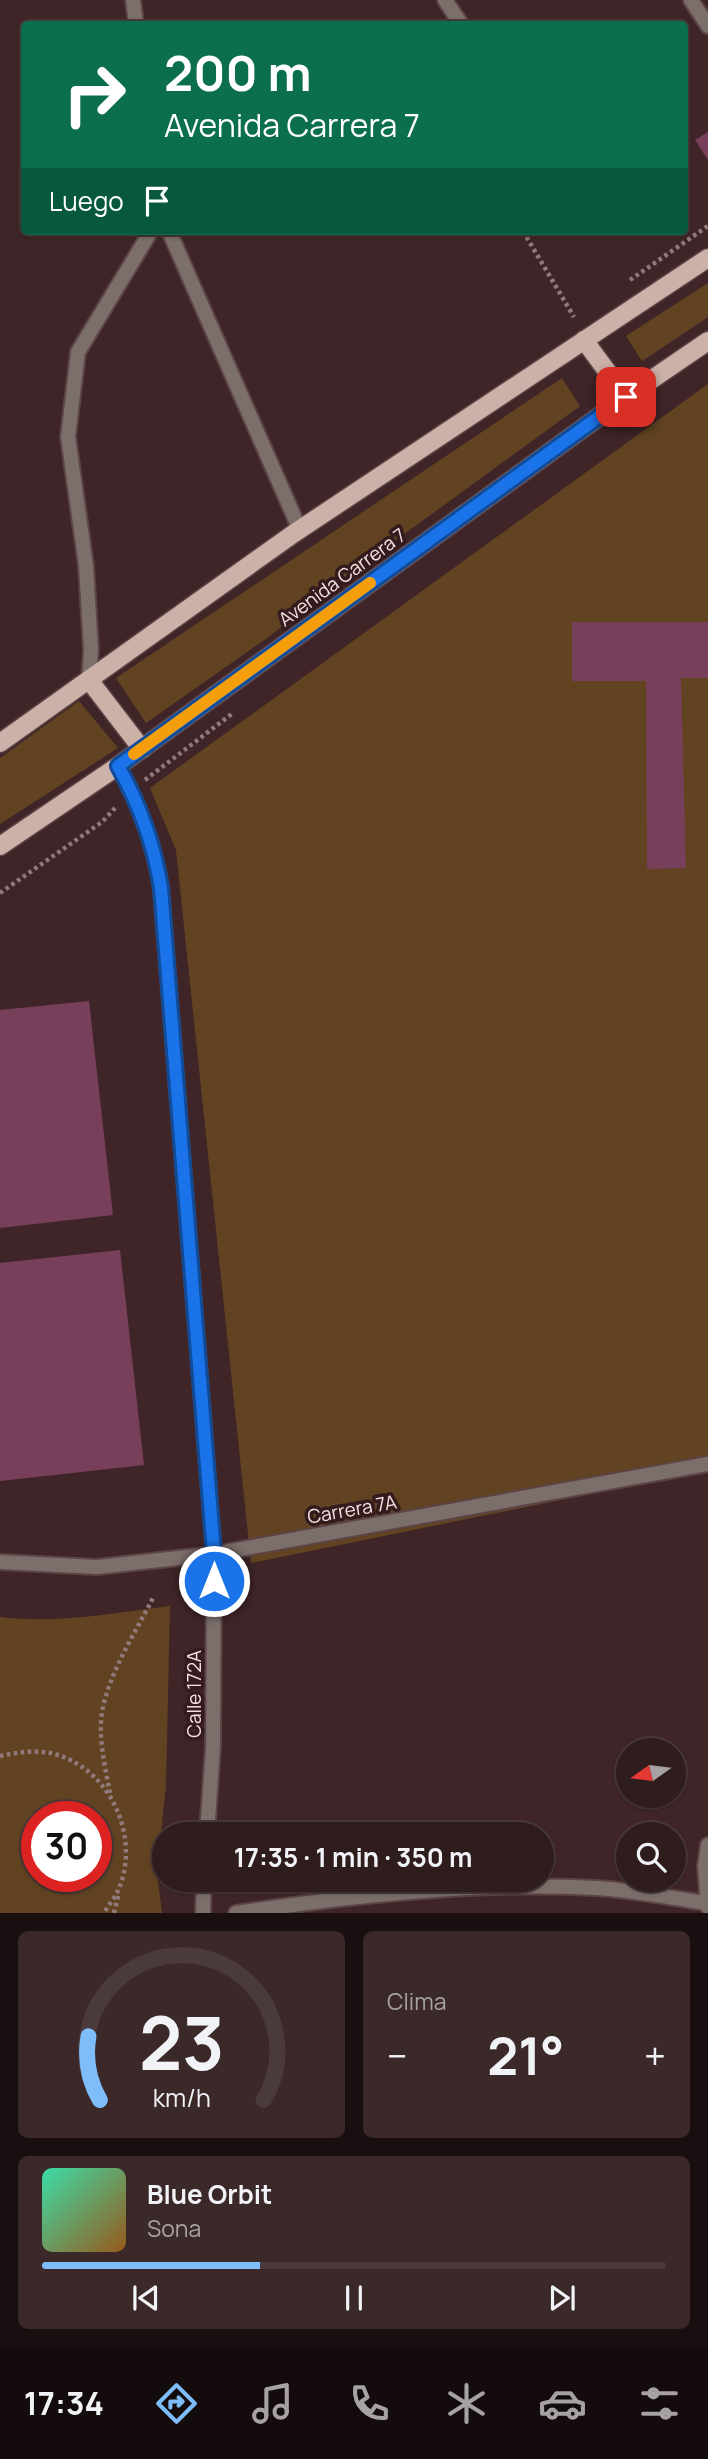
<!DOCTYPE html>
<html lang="es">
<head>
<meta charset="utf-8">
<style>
	:root { --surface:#2f1c1d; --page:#3b292a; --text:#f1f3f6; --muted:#a7a1a4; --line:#4a3a3b; --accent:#7ebdf9 }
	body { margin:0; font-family:Manrope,sans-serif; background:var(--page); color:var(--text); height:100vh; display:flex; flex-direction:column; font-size:26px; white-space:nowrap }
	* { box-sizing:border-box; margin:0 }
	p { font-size:23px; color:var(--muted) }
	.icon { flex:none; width:38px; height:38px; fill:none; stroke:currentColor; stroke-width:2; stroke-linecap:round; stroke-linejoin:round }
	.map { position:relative; height:1913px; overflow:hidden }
	.sheet { display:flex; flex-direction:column; gap:18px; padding:18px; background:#1a0f10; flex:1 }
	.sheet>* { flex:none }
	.guide { position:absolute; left:21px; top:21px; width:667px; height:214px; border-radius:7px; box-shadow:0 2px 5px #0004,0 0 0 2px var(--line); background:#0b6e4f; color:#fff; overflow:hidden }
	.needle { width:46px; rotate:256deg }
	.buttons { position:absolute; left:616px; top:1738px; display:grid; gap:14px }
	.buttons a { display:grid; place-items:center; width:70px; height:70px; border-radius:50%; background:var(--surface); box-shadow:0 2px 5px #0004,0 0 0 2px var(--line); font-size:35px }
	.speed { position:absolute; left:21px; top:1801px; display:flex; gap:14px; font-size:35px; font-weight:700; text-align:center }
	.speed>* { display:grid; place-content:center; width:91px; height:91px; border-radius:50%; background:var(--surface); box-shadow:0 2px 5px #0004,0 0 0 2px var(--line); line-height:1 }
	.speed .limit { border:10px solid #d22; background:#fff; color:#111 }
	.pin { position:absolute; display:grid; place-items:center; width:60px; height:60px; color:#fff; margin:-30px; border-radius:14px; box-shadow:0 4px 10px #0006 }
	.me { position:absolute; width:77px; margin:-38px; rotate:0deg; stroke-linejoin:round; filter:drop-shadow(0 0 5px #0008) }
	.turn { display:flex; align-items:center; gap:24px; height:147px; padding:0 28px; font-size:32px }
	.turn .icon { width:91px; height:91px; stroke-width:2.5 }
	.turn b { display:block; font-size:49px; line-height:60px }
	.then { display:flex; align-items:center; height:66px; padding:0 28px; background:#0003; gap:14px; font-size:26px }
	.big { font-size:52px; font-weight:700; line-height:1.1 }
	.sheet .tile { flex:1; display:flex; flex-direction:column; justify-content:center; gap:10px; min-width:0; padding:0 24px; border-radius:10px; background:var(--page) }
	.sheet .dial { align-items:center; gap:0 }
	.dial svg { height:182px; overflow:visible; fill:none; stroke:var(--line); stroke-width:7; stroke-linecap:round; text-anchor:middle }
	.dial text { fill:var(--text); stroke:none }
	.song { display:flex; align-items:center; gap:21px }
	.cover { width:84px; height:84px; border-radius:10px; background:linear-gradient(135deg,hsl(160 70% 55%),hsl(30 70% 35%)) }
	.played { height:7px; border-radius:4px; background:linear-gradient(90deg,var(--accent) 35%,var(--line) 35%) }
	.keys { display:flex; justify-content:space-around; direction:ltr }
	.heat { display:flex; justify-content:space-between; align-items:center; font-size:38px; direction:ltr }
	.sheet .tiles { flex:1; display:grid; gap:18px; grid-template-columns:1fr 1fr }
	.tile:last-child { grid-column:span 2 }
	.trip { position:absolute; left:152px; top:1822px; width:402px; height:70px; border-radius:35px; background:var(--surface); box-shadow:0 2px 5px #0004,0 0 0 2px var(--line); font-weight:700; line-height:70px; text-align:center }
	.tabs { display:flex; height:112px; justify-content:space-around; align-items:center; background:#130b0c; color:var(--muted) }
	.tabs .icon { width:49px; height:49px }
	.tabs .on { color:var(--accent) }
	.tabs b { font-size:32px; color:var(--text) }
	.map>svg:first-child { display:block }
	.green { fill:#614322; fill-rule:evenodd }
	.building { fill:#783f5b }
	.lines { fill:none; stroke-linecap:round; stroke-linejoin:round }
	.service-casing { stroke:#5c4345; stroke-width:18 }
	.minor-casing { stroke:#5c4345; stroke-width:18 }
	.primary-casing { stroke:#5c4345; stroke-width:21 }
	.path { stroke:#907a7b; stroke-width:4.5; stroke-dasharray:3.5 3.5; stroke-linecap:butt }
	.service { stroke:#7c6f6b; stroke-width:14 }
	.minor { stroke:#7c6f6b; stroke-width:14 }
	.primary { stroke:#cbb1a7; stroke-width:18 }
	.route-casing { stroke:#114b97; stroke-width:18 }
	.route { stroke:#1a73e8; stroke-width:12 }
	.slow { stroke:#f59e0b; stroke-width:12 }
	.labels { text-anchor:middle; stroke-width:7; stroke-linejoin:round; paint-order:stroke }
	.street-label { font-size:19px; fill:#f3e1e2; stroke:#341b1d }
</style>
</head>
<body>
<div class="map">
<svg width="708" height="1913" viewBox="0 0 708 1913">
	<rect width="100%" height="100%" fill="#3f2527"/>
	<g class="green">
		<polygon points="708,283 708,317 642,361 626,336"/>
		<polygon points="562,378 580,406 322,594 270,636 146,723 116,678"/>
		<polygon points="708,384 708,1470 251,1563 176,850 150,788"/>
		<polygon points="79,701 118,748 0,824 0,758"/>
		<path d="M170,1606L166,1785L157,1872L162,1913H0V1617C56,1624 115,1613 170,1606ZM96,1816V1876H37V1816Z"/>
	</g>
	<g class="building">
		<polygon points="708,132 708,160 695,140"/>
		<polygon points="572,622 708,622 708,678 681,678 686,868 647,869 646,681 572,681"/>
		<polygon points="89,1001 113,1215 0,1228 0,1010"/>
		<polygon points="120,1250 144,1465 0,1481 0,1263"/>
	</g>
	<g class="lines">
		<g class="service-casing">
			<g id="service">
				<polyline points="133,0 136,24"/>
				<polyline points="169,231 300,530"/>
				<polyline points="89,680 91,650 86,566 68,437 78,352 151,231"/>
			</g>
		</g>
		<g class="minor-casing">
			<g id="minor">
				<polyline points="445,0 461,24"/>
				<polyline points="691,0 708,26"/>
				<path d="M118,766C140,805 154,844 161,888L214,1554L213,1747L207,1834"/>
				<polyline points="0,1562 97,1567 214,1554 708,1464"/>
				<polyline points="708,1845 705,1866 708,1907"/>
				<polyline points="203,1913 204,1880"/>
				<path d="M236,1913C356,1895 475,1882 596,1888C633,1890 670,1898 707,1903"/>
			</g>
		</g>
		<g class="primary-casing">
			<g id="primary">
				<polyline points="584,340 626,397"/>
				<polyline points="89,680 142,749"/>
				<polyline points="0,743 293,534 708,258"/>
				<polyline points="0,846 118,766 626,397 708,341"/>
			</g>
		</g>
		<g class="path">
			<polyline points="523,231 574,317"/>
			<polyline points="630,280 708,226"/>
			<polyline points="145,780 233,713"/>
			<polyline points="0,893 102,822 116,807"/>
			<path d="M0,1756C19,1752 39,1749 58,1755C111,1772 139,1835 120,1886C117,1895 109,1904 104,1913"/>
			<path d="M110,1793C105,1766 97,1735 103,1707C112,1668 135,1633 153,1598"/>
			<polyline points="114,1913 119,1893"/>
		</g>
		<use href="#service" class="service"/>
		<use href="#minor" class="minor"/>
		<use href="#primary" class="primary"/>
	</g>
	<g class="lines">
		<g class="route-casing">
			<path id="route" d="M214,1581V1554L161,888C154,844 140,805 118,766L626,397"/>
		</g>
		<use href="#route" class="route"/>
		<polyline class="slow" points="134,754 370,583"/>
	</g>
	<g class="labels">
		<g class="street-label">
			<text transform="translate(342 577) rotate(-36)" y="7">Avenida Carrera 7</text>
			<text transform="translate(352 1509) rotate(-10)" y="7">Carrera 7A</text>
			<text transform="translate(194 1694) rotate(-90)" y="7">Calle 172A</text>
		</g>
	</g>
</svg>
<div class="buttons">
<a><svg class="needle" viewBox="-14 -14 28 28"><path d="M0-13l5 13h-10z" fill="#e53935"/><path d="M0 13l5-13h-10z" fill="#a7a1a4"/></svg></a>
<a><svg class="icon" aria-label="search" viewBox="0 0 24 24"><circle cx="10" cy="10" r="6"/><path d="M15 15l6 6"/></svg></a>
</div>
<div class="speed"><div class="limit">30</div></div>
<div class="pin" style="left:626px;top:397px;background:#d93025"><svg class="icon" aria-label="arrive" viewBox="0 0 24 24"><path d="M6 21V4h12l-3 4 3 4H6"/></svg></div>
<svg class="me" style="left:214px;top:1581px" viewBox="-20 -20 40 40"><circle r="17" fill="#1a73e8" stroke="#fff" stroke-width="3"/><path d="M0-11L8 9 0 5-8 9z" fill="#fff"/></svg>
<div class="trip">17:35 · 1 min · 350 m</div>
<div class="guide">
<div class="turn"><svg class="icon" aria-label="right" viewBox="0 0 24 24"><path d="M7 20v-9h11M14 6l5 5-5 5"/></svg><div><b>200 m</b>Avenida Carrera 7</div></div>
<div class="then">Luego<svg class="icon" aria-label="arrive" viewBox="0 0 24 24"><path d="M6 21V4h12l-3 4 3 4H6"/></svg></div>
</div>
</div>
<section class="sheet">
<div class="tiles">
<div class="tile dial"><svg viewBox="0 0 100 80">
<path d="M14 69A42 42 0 1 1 86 69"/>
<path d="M14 69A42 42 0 0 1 9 41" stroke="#7ebdf9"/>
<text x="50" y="56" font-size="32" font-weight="700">23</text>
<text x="50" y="72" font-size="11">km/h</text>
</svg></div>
<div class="tile"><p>Clima</p>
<div class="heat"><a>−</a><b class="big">21°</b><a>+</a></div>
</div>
<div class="tile">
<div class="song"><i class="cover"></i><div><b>Blue Orbit</b><p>Sona</p></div></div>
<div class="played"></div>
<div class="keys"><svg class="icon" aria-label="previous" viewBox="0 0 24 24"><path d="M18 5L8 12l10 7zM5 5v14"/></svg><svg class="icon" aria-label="pause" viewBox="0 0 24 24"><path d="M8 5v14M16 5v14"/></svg><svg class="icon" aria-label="next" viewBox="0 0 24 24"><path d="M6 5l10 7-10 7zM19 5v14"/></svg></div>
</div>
</div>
</section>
<nav class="tabs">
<b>17:34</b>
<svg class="icon on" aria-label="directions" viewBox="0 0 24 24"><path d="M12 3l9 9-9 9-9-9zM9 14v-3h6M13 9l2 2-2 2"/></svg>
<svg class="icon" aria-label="music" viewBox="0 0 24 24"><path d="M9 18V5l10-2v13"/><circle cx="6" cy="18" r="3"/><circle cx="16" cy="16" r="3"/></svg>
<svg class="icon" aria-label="phone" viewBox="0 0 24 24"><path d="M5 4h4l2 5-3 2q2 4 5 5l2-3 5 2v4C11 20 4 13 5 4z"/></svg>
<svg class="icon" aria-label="climate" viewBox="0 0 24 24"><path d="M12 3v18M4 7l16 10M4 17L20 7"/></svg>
<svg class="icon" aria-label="car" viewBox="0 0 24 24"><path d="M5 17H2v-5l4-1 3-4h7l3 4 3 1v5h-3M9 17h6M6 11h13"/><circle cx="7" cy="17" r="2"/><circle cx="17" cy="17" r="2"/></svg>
<svg class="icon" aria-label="filters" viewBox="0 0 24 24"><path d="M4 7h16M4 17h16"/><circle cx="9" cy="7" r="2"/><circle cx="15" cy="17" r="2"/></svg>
</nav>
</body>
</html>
